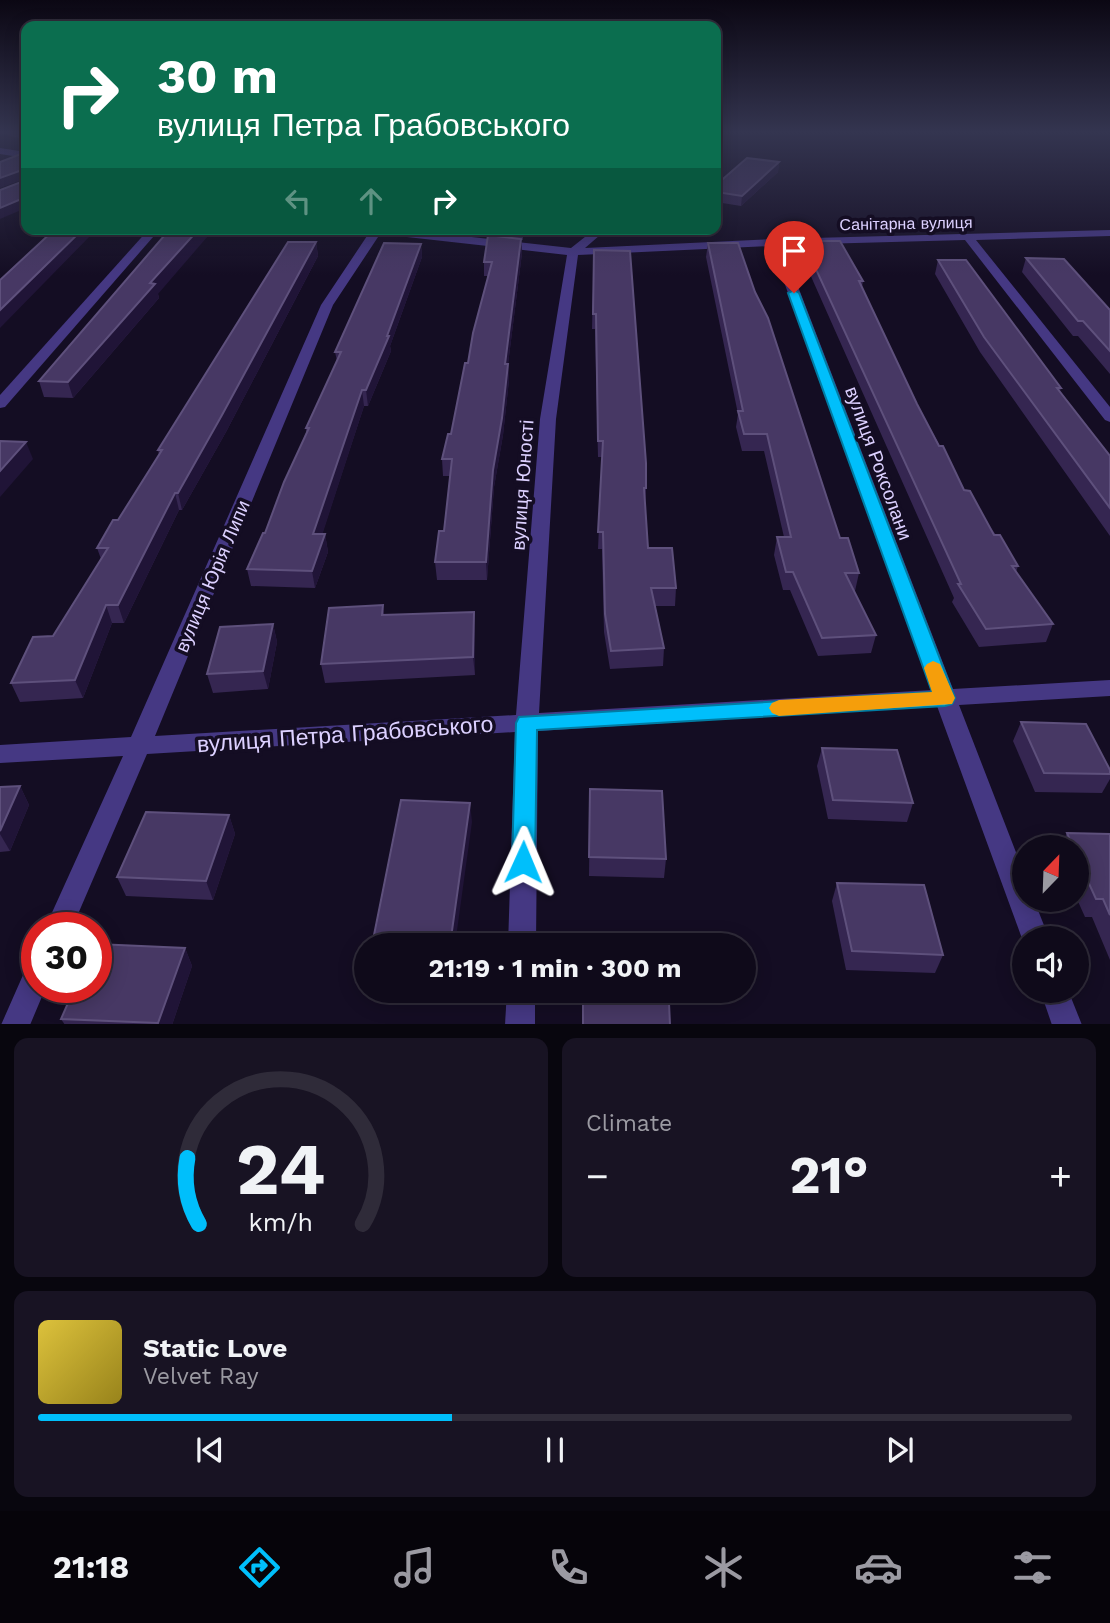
<!DOCTYPE html>
<html lang="en">
<head>
<meta charset="utf-8">
<style>
	:root { --surface:#0f0a1a; --page:#181323; --text:#f1f3f6; --muted:#9b9aa2; --line:#2f2b39; --accent:#00bffb }
	body { margin:0; font-family:"Work Sans",sans-serif; background:var(--page); color:var(--text); height:100vh; display:flex; flex-direction:column; font-size:26px; white-space:nowrap }
	* { box-sizing:border-box; margin:0 }
	p { font-size:23px; color:var(--muted) }
	.icon { flex:none; width:38px; height:38px; fill:none; stroke:currentColor; stroke-width:2; stroke-linecap:round; stroke-linejoin:round }
	.map { position:relative; height:1024px; overflow:hidden }
	.side { display:flex; flex-direction:column; gap:14px; padding:14px; background:#08060e; flex:1 }
	.side>* { flex:none }
	.hud { position:absolute; left:21px; top:21px; width:700px; height:214px; border-radius:14px; box-shadow:0 4px 18px #0003,0 0 0 2px var(--line); background:#0b6e4f; color:#fff; overflow:hidden }
	.needle { width:46px; rotate:23deg }
	.fabs { position:absolute; left:1012px; top:835px; display:grid; gap:14px }
	.fabs a { display:grid; place-items:center; width:77px; height:77px; border-radius:50%; background:var(--surface); box-shadow:0 4px 18px #0003,0 0 0 2px var(--line); font-size:35px }
	.speed { position:absolute; left:21px; top:912px; display:flex; gap:14px; font-size:35px; font-weight:700; text-align:center }
	.speed>* { display:grid; place-content:center; width:91px; height:91px; border-radius:50%; background:var(--surface); box-shadow:0 4px 18px #0003,0 0 0 2px var(--line); line-height:1 }
	.speed .limit { border:10px solid #d22; background:#fff; color:#111 }
	.pin { position:absolute; display:grid; place-items:center; width:60px; height:60px; color:#fff; margin:-72px -30px; border-radius:50% 50% 50% 0; rotate:-45deg; box-shadow:0 0 7px #0007 }
	.pin .icon { rotate:45deg }
	.me { position:absolute; width:77px; margin:-38px; rotate:1deg; stroke-linejoin:round; filter:drop-shadow(0 0 5px #0008) }
	.turn { display:flex; align-items:center; gap:24px; height:147px; padding:0 21px; font-size:32px }
	.turn .icon { width:91px; height:91px; stroke-width:2.5 }
	.turn b { display:block; font-size:49px; line-height:60px }
	.lanes { display:flex; align-items:center; height:66px; padding:0 21px; background:#0003; justify-content:center; gap:35px; direction:ltr }
	.lanes .off { opacity:.35 }
	.big { font-size:52px; font-weight:700; line-height:1.1 }
	.side .tile { flex:1; display:flex; flex-direction:column; justify-content:center; gap:10px; min-width:0; padding:0 24px; border-radius:14px; background:var(--page) }
	.side .dial { align-items:center; gap:0 }
	.dial svg { height:182px; overflow:visible; fill:none; stroke:var(--line); stroke-width:7; stroke-linecap:round; text-anchor:middle }
	.dial text { fill:var(--text); stroke:none }
	.song { display:flex; align-items:center; gap:21px }
	.cover { width:84px; height:84px; border-radius:10px; background:linear-gradient(135deg,hsl(50 70% 55%),hsl(50 70% 35%)) }
	.played { height:7px; border-radius:4px; background:linear-gradient(90deg,var(--accent) 40%,var(--line) 40%) }
	.keys { display:flex; justify-content:space-around; direction:ltr }
	.heat { display:flex; justify-content:space-between; align-items:center; font-size:38px; direction:ltr }
	.side .tiles { flex:1; display:grid; gap:14px; grid-template-columns:1fr 1fr }
	.tile:last-child { grid-column:span 2 }
	.trip { position:absolute; left:354px; top:933px; width:402px; height:70px; border-radius:35px; background:var(--surface); box-shadow:0 4px 18px #0003,0 0 0 2px var(--line); font-weight:700; line-height:70px; text-align:center }
	.menu { display:flex; height:112px; justify-content:space-around; align-items:center; background:#06040a; color:var(--muted) }
	.menu .icon { width:49px; height:49px }
	.menu .active { color:var(--accent) }
	.menu b { font-size:32px; color:var(--text) }
	.map>svg:first-child { display:block }
	.lines { fill:none; stroke-linecap:round; stroke-linejoin:round }
	.minor { fill:#453883; fill-rule:evenodd }
	.wall { fill:#352651 }
	.shaded-wall { fill:#201437 }
	.building { fill:#473864; stroke:#5e507c; stroke-width:2 }
	.route { fill:#00bffb; stroke:#007ca3; stroke-width:2 }
	.slow { fill:#f59e0b }
	.labels { text-anchor:middle; stroke-width:7; stroke-linejoin:round; paint-order:stroke }
	.far-street-label { font-size:16px; fill:#dcd0ff; stroke:#140d23 }
	.street-label { font-size:19px; fill:#dcd0ff; stroke:#140d23 }
	.near-street-label { font-size:23px; fill:#dcd0ff; stroke:#140d23 }
</style>
</head>
<body>
<div class="map">
<svg width="1110" height="1025" viewBox="0 0 1110 1025">
	<rect width="100%" height="100%" fill="#140d23"/>
	<g class="lines">
		<g class="minor">
			<polygon points="0,148 26,152 26,158 0,154"/>
			<polygon points="149,229 160,229 5,407 0,408 0,395"/>
			<path d="M362,229H399L571,248L595,229H607L585,248L775,239L1110,230V236L976,240L1110,407V422L1105,420L965,240L782,245L953,689L1110,680V696L959,705L1024,873V900H1034L1049,938H1024V944L937,706L538,731L536,945H508L515,732L147,754L72,928H45L123,756L0,763V745L131,737L321,305L369,233ZM380,234L567,255L540,419L516,715L155,736L333,305ZM771,246L932,690L539,713L556,419L578,255Z"/>
			<polygon points="37,962 37,987 46,987 30,1025 1,1025 27,966"/>
			<polygon points="507,990 535,990 535,1025 505,1025"/>
			<polygon points="1040,990 1068,990 1082,1025 1052,1025"/>
		</g>
	</g>
	<g class="wall">
		<polygon points="0,131 26,131 26,140 0,133"/>
		<polygon points="779,162 778,172 741,206 716,202 716,185"/>
		<polygon points="433,229 490,229 483,236"/>
		<polygon points="491,229 521,229 523,231 523,240 521,240 522,253 508,364 509,380 503,435 494,487 487,580 437,580 435,562 444,531 450,476 443,476 442,459 451,434 488,276 484,276 484,262 491,236"/>
		<polygon points="803,241 863,281 862,287 917,404 964,490 1018,566 1016,572 1053,624 1046,642 979,647 952,602 954,598 801,254"/>
		<polygon points="316,242 318,256 226,432 182,510 179,510 124,623 112,623 83,698 20,702 11,683 53,636 101,559 97,548 118,520 159,455 158,450"/>
		<polygon points="708,243 840,538 859,573 855,591 854,591 876,635 871,653 818,656 790,590 783,590 774,555 777,537 784,537 764,451 742,451 736,427 738,414 706,257"/>
		<polygon points="421,244 422,257 390,346 391,351 368,406 364,406 322,534 325,534 328,552 315,588 251,586 247,569 265,533 306,433 306,428 337,361 335,352"/>
		<polygon points="594,250 646,488 645,505 648,548 676,588 675,606 655,606 664,648 663,666 610,669 604,632 602,549 598,549 602,457 598,457 595,329 592,329"/>
		<polygon points="1026,258 1110,310 1110,374 1078,336 1073,336 1022,272"/>
		<polygon points="938,260 1061,388 1060,391 1110,456 1110,536 980,352 935,274"/>
		<polygon points="158,294 159,298 73,398 44,397 39,381"/>
		<polygon points="383,605 384,615 475,630 475,675 325,683 321,664"/>
		<polygon points="273,624 277,642 268,689 213,693 207,674"/>
		<polygon points="1021,722 1110,770 1110,779 1102,793 1035,792 1013,741"/>
		<polygon points="822,748 913,803 907,822 828,819 817,766"/>
		<polygon points="20,786 29,805 10,851 0,852 0,787"/>
		<polygon points="590,789 666,859 664,878 589,876"/>
		<polygon points="229,815 235,834 213,900 126,896 117,877"/>
		<polygon points="1067,833 1110,834 1110,960 1092,917 1085,917 1076,897 1076,847 1060,847"/>
		<polygon points="837,883 943,955 935,973 846,970 832,901"/>
		<polygon points="185,948 192,966 172,1025 65,1025 61,1019"/>
		<polygon points="394,990 449,990 448,993"/>
	</g>
	<g class="shaded-wall">
		<polygon points="779,162 778,172 741,206 742,196"/>
		<polygon points="22,170 25,179 0,188 0,178"/>
		<polygon points="26,197 26,208 0,219 0,208"/>
		<polygon points="83,229 91,229 92,234 0,328 0,310"/>
		<polygon points="199,229 214,229 158,294 159,298 73,398 68,382 150,283"/>
		<polygon points="482,229 490,229 483,236"/>
		<polygon points="521,239 522,253 506,380 505,364"/>
		<polygon points="316,242 318,256 226,432 182,510 178,493"/>
		<polygon points="421,244 422,257 390,346 391,351 368,406 366,390"/>
		<polygon points="508,364 509,380 503,435 494,487 487,580 486,562 493,470"/>
		<polygon points="362,390 364,406 317,551 313,534"/>
		<polygon points="26,442 33,459 0,497 0,471"/>
		<polygon points="175,493 179,510 124,623 118,605"/>
		<polygon points="325,534 328,552 315,588 312,571"/>
		<polygon points="106,605 112,623 83,698 75,680"/>
		<polygon points="474,612 475,630 475,675 473,657"/>
		<polygon points="273,624 277,642 268,689 263,671"/>
		<polygon points="20,786 29,805 10,851 0,834 0,831"/>
		<polygon points="470,803 472,822 455,945 450,945"/>
		<polygon points="229,815 235,834 213,900 206,881"/>
		<polygon points="185,948 192,966 172,1025 159,1025 158,1023"/>
	</g>
	<g class="building">
		<polygon points="26,152 26,197 0,208 0,190 24,181 26,172 22,170 0,178 0,162"/>
		<polygon points="747,158 779,162 742,196 716,192 716,185"/>
		<polygon points="55,229 83,229 0,310 0,280"/>
		<polygon points="170,229 199,229 150,283 155,284 68,382 39,381"/>
		<polygon points="488,235 521,239 505,364 508,364 502,418 493,470 486,562 435,562 439,531 444,531 452,459 442,459 448,434 451,434 465,363 468,363 473,333 492,262 484,262"/>
		<polygon points="803,241 840,241 863,281 859,281 917,404 939,446 943,446 964,490 970,491 994,535 1000,535 1018,566 1012,566 1053,624 986,629 958,584 961,584"/>
		<polygon points="288,242 316,242 222,415 178,493 175,493 118,605 106,605 75,680 11,683 33,637 53,636 108,548 97,548 113,520 118,520 162,450 158,450"/>
		<polygon points="384,243 421,244 387,336 389,336 366,390 362,390 313,534 325,534 312,571 247,569 263,533 265,533 284,482 309,428 306,428 341,352 335,352"/>
		<polygon points="708,243 738,243 755,292 768,318 840,538 848,538 859,573 845,573 876,635 822,638 793,572 786,572 777,537 791,537 767,434 744,434 738,411 743,411"/>
		<polygon points="594,250 630,251 646,463 646,488 644,488 648,548 672,548 676,588 651,588 664,648 611,651 605,614 603,532 598,532 603,441 598,441 596,314 593,314"/>
		<polygon points="1026,258 1064,259 1110,310 1110,351 1083,321 1078,321"/>
		<polygon points="938,260 966,260 1061,388 1057,388 1110,456 1110,508 984,337"/>
		<polygon points="0,441 26,442 0,471"/>
		<polygon points="383,605 382,615 474,612 473,657 321,664 329,608"/>
		<polygon points="273,624 263,671 207,674 220,627"/>
		<polygon points="1021,722 1086,724 1110,770 1110,774 1044,773"/>
		<polygon points="822,748 897,750 913,803 833,800"/>
		<polygon points="20,786 0,831 0,787"/>
		<polygon points="590,789 662,791 666,859 589,857"/>
		<polygon points="401,800 470,803 450,945 372,945"/>
		<polygon points="146,812 229,815 206,881 117,877"/>
		<polygon points="1067,833 1110,834 1110,915 1103,899 1096,899 1076,855 1076,847 1073,847"/>
		<polygon points="837,883 924,885 943,955 852,951"/>
		<polygon points="96,944 185,948 158,1023 61,1019 75,987 96,987"/>
		<polygon points="583,1000 669,1003 670,1025 583,1025"/>
	</g>
	<linearGradient id="sky" x2="0" y2="1"><stop stop-color="#0b0713"/><stop offset="0.48" stop-color="#343550"/><stop offset="1" stop-color="#343550" stop-opacity="0"/></linearGradient>
	<rect width="1110" height="275" fill="url(#sky)"/>
	<polygon class="route" points="794,290 799,293 955,698 952,704 945,706 537,730 535,862 532,869 523,872 515,869 512,862 516,723 519,717 932,692 788,293"/>
	<polygon class="slow" points="933,661 940,664 955,698 952,704 779,716 772,713 769,708 772,703 779,700 932,692 924,668 927,664"/>
	<g class="labels">
		<g class="far-street-label">
			<text transform="translate(906 223) rotate(-1)" y="6">Санітарна вулиця</text>
		</g>
		<g class="street-label">
			<text transform="translate(879 463) rotate(70)" y="7">вулиця Роксолани</text>
			<text transform="translate(522 485) rotate(-86)" y="7">вулиця Юності</text>
			<text transform="translate(212 576) rotate(-67)" y="7">вулиця Юрія Липи</text>
		</g>
		<g class="near-street-label">
			<text transform="translate(345 734) rotate(-4)" y="8">вулиця Петра Грабовського</text>
		</g>
	</g>
</svg>
<div class="fabs">
<a><svg class="needle" viewBox="-14 -14 28 28"><path d="M0-13l5 13h-10z" fill="#e53935"/><path d="M0 13l5-13h-10z" fill="#9b9aa2"/></svg></a>
<a><svg class="icon" aria-label="sound" viewBox="0 0 24 24"><path d="M4 9h4l5-4v14l-5-4H4zM17 9q2 3 0 6"/></svg></a>
</div>
<div class="speed"><div class="limit">30</div></div>
<div class="pin" style="left:794px;top:293px;background:#d93025"><svg class="icon" aria-label="arrive" viewBox="0 0 24 24"><path d="M6 21V4h12l-3 4 3 4H6"/></svg></div>
<svg class="me" style="left:523px;top:862px" viewBox="-20 -20 40 40"><path d="M0-17L14 15 0 8-14 15z" fill="#00bffb" stroke="#fff" stroke-width="4"/></svg>
<div class="trip">21:19 · 1 min · 300 m</div>
<div class="hud">
<div class="turn"><svg class="icon" aria-label="right" viewBox="0 0 24 24"><path d="M7 20v-9h11M14 6l5 5-5 5"/></svg><div><b>30 m</b>вулиця Петра Грабовського</div></div>
<div class="lanes"><svg class="icon off" aria-label="left" viewBox="0 0 24 24"><path d="M17 20v-9H6M10 6l-5 5 5 5"/></svg><svg class="icon off" aria-label="ahead" viewBox="0 0 24 24"><path d="M12 20V5M6 11l6-6 6 6"/></svg><svg class="icon" aria-label="right" viewBox="0 0 24 24"><path d="M7 20v-9h11M14 6l5 5-5 5"/></svg></div>
</div>
</div>
<section class="side">
<div class="tiles">
<div class="tile dial"><svg viewBox="0 0 100 80">
<path d="M14 69A42 42 0 1 1 86 69"/>
<path d="M14 69A42 42 0 0 1 9 40" stroke="#00bffb"/>
<text x="50" y="56" font-size="32" font-weight="700">24</text>
<text x="50" y="72" font-size="11">km/h</text>
</svg></div>
<div class="tile"><p>Climate</p>
<div class="heat"><a>−</a><b class="big">21°</b><a>+</a></div>
</div>
<div class="tile">
<div class="song"><i class="cover"></i><div><b>Static Love</b><p>Velvet Ray</p></div></div>
<div class="played"></div>
<div class="keys"><svg class="icon" aria-label="previous" viewBox="0 0 24 24"><path d="M18 5L8 12l10 7zM5 5v14"/></svg><svg class="icon" aria-label="pause" viewBox="0 0 24 24"><path d="M8 5v14M16 5v14"/></svg><svg class="icon" aria-label="next" viewBox="0 0 24 24"><path d="M6 5l10 7-10 7zM19 5v14"/></svg></div>
</div>
</div>
</section>
<nav class="menu">
<b>21:18</b>
<svg class="icon active" aria-label="directions" viewBox="0 0 24 24"><path d="M12 3l9 9-9 9-9-9zM9 14v-3h6M13 9l2 2-2 2"/></svg>
<svg class="icon" aria-label="music" viewBox="0 0 24 24"><path d="M9 18V5l10-2v13"/><circle cx="6" cy="18" r="3"/><circle cx="16" cy="16" r="3"/></svg>
<svg class="icon" aria-label="phone" viewBox="0 0 24 24"><path d="M5 4h4l2 5-3 2q2 4 5 5l2-3 5 2v4C11 20 4 13 5 4z"/></svg>
<svg class="icon" aria-label="climate" viewBox="0 0 24 24"><path d="M12 3v18M4 7l16 10M4 17L20 7"/></svg>
<svg class="icon" aria-label="car" viewBox="0 0 24 24"><path d="M5 17H2v-5l4-1 3-4h7l3 4 3 1v5h-3M9 17h6M6 11h13"/><circle cx="7" cy="17" r="2"/><circle cx="17" cy="17" r="2"/></svg>
<svg class="icon" aria-label="filters" viewBox="0 0 24 24"><path d="M4 7h16M4 17h16"/><circle cx="9" cy="7" r="2"/><circle cx="15" cy="17" r="2"/></svg>
</nav>
</body>
</html>
